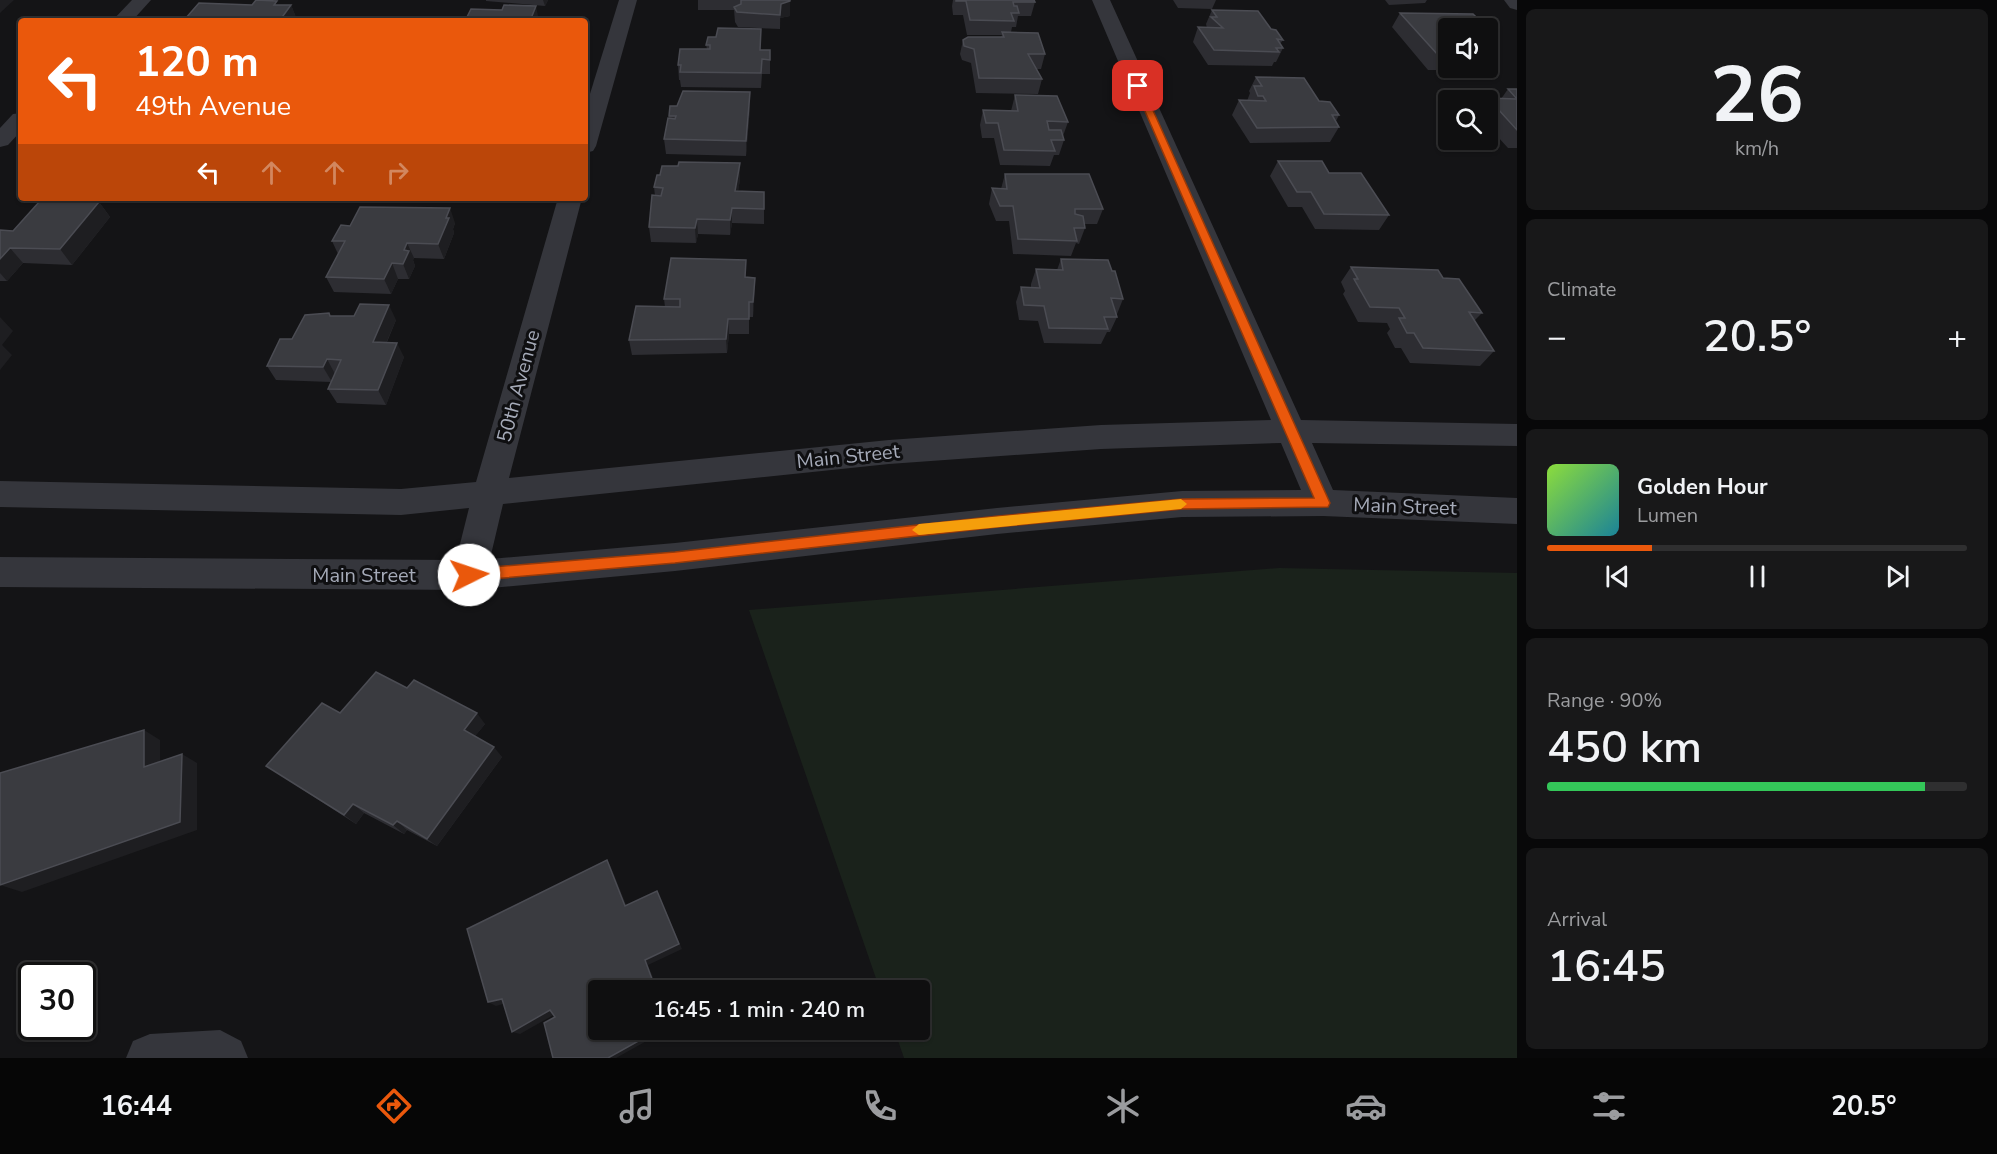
<!DOCTYPE html>
<html lang="en">
<head>
<meta charset="utf-8">
<style>
	:root { --surface:#0f0f10; --page:#181819; --text:#f1f3f6; --muted:#9b9c9f; --line:#2f2f30; --accent:#ea580c }
	body { margin:0; font-family:"Nunito Sans",sans-serif; background:var(--page); color:var(--text); height:100vh; display:flex; flex-direction:column; font-size:22px; white-space:nowrap }
	* { box-sizing:border-box; margin:0 }
	p { font-size:20px; color:var(--muted) }
	.icon { flex:none; width:33px; height:33px; fill:none; stroke:currentColor; stroke-width:2; stroke-linecap:round; stroke-linejoin:round }
	.map { position:relative; flex:1; overflow:hidden }
	.panel { display:flex; flex-direction:column; gap:9px; padding:9px; background:#080809; width:480px }
	.panel>* { flex:none }
	.guide { position:absolute; left:18px; top:18px; width:570px; height:183px; border-radius:6px; box-shadow:0 2px 4px #0004,0 0 0 2px var(--line); background:#ea580c; color:#fff; overflow:hidden }
	.fabs { position:absolute; left:1438px; top:18px; display:grid; gap:12px }
	.fabs a { display:grid; place-items:center; width:60px; height:60px; border-radius:6px; background:var(--surface); box-shadow:0 2px 4px #0004,0 0 0 2px var(--line); font-size:30px }
	.speed { position:absolute; left:18px; top:962px; display:flex; gap:12px; font-size:30px; font-weight:700; text-align:center }
	.speed>* { display:grid; place-content:center; width:78px; height:78px; border-radius:50%; background:var(--surface); box-shadow:0 2px 4px #0004,0 0 0 2px var(--line); line-height:1 }
	.speed .limit { border:3px solid #111; border-radius:9px; background:#fff; color:#111 }
	.pin { position:absolute; display:grid; place-items:center; width:51px; height:51px; color:#fff; margin:-26px; border-radius:12px; box-shadow:0 3px 9px #0006 }
	.me { position:absolute; width:66px; margin:-33px; rotate:86deg; stroke-linejoin:round; filter:drop-shadow(0 0 4px #0008) }
	.turn { display:flex; align-items:center; gap:21px; height:126px; padding:0 18px; font-size:27px }
	.turn .icon { width:78px; height:78px; stroke-width:2.5 }
	.turn b { display:block; font-size:42px; line-height:51px }
	.lanes { display:flex; align-items:center; height:57px; padding:0 18px; background:#0003; justify-content:center; gap:30px; direction:ltr }
	.lanes .off { opacity:.35 }
	.big { font-size:45px; font-weight:600; line-height:1.1 }
	.panel .card { flex:1; display:flex; flex-direction:column; justify-content:center; gap:9px; min-width:0; padding:0 21px; border-radius:9px; background:var(--page) }
	.panel .dial { align-items:center; gap:0 }
	.dial b { font-size:78px; line-height:1 }
	.song { display:flex; align-items:center; gap:18px }
	.cover { width:72px; height:72px; border-radius:9px; background:linear-gradient(135deg,hsl(90 70% 55%),hsl(190 70% 35%)) }
	.played { height:6px; border-radius:3px; background:linear-gradient(90deg,var(--accent) 25%,var(--line) 25%) }
	.keys { display:flex; justify-content:space-around; direction:ltr }
	.heat { display:flex; justify-content:space-between; align-items:center; font-size:33px; direction:ltr }
	.charge { height:9px; border-radius:4px; background:linear-gradient(90deg,#34c759 90%,var(--line) 0) }
	.trip { position:absolute; left:588px; top:980px; width:342px; height:60px; border-radius:6px; background:var(--surface); box-shadow:0 2px 4px #0004,0 0 0 2px var(--line); font-weight:600; line-height:60px; text-align:center }
	.tabs { display:flex; height:96px; justify-content:space-around; align-items:center; background:#060606; color:var(--muted) }
	.tabs .icon { width:42px; height:42px }
	.tabs .current { color:var(--accent) }
	.tabs b { font-size:27px; color:var(--text) }
	main { display:flex; flex:1; min-height:0 }
	.map>svg:first-child { display:block }
	.green { fill:#1a221b }
	.lines { fill:none; stroke-linecap:round; stroke-linejoin:round }
	.minor { fill:#35363c; fill-rule:evenodd }
	.wall { fill:#2d2d32 }
	.shaded-wall { fill:#1e1e21 }
	.building { fill:#3a3b40; stroke:#4b4c53; stroke-width:1.5 }
	.route { fill:#ea580c; stroke:#983908; stroke-width:1.5 }
	.slow { fill:#f59e0b }
	.labels { text-anchor:middle; stroke-width:6; stroke-linejoin:round; paint-order:stroke }
	.street-label { font-size:20px; fill:#a5aab8; stroke:#0f0f11 }
</style>
</head>
<body>
<main>
<div class="map">
<svg width="1517" height="1058" viewBox="0 0 1517 1058">
	<rect width="100%" height="100%" fill="#141416"/>
	<polygon class="green" points="1279,568 1517,573 1517,1058 904,1058 894,1029 920,1029 920,990 880,990 749,610"/>
	<g class="lines">
		<g class="minor">
			<polygon points="132,0 151,0 132,21 112,21"/>
			<polygon points="619,0 637,0 596,146 593,151 585,153 585,110"/>
			<path d="M1092,0H1110L1301,420L1517,424V446L1312,443L1333,490L1517,498V524L1323,516L1182,517L997,534L675,571L469,590L0,587V557L456,560L469,508L401,515L0,507V481L401,489L476,482L558,198H582L509,478L889,440L1101,425L1271,420ZM1281,443L1301,490L1182,491L997,508L675,543L490,559L503,504L889,464L1101,449Z"/>
			<polygon points="1504,0 1517,0 1517,10 1510,8"/>
			<polygon points="21,113 21,131 8,145 0,147 0,128 13,114"/>
			<polygon points="220,1030 241,1041 248,1058 126,1058 133,1041 150,1034"/>
		</g>
	</g>
	<g class="wall">
		<polygon points="486,0 548,0 545,6 486,1"/>
		<polygon points="698,0 790,0 790,16 780,18 780,29 738,27 735,22 734,10 698,10"/>
		<polygon points="953,0 1034,0 1035,2 1031,16 1018,16 1016,27 1012,27 1011,32 1045,54 1041,69 1037,69 1042,79 1038,94 976,93 971,63 962,60 960,54 963,40 1001,37 1002,35 967,35 963,15 953,15 952,6"/>
		<polygon points="1173,0 1216,0 1212,9 1178,8"/>
		<polygon points="1385,0 1427,0 1425,3 1389,5"/>
		<polygon points="279,5 291,5 297,20 296,21 186,21 185,19"/>
		<polygon points="1212,10 1271,29 1283,40 1280,44 1283,48 1276,62 1274,62 1272,66 1208,65 1193,42 1198,27 1207,28 1206,24"/>
		<polygon points="1400,13 1473,14 1494,34 1488,42 1488,28 1449,28 1449,68 1477,68 1475,70 1428,70 1392,27"/>
		<polygon points="706,45 761,50 770,60 770,74 762,74 761,88 681,87 680,80 679,80 678,65 707,49"/>
		<polygon points="1256,77 1319,101 1339,115 1336,121 1339,127 1330,142 1250,143 1232,115 1239,100 1247,101 1250,93 1249,91"/>
		<polygon points="1508,89 1517,89 1517,148 1508,148 1488,126 1488,100 1486,100 1488,98 1501,99"/>
		<polygon points="1015,95 1068,122 1063,136 1064,140 1059,155 1054,155 1050,166 1000,165 994,138 982,138 980,125 983,110 1011,111"/>
		<polygon points="750,107 746,156 666,154 664,139 669,116"/>
		<polygon points="1278,161 1329,173 1389,215 1379,230 1315,229 1302,207 1288,207 1270,176"/>
		<polygon points="1005,174 1103,209 1097,224 1084,224 1085,228 1079,244 1076,243 1071,256 1013,254 1009,221 996,221 989,204 992,188 1001,189"/>
		<polygon points="740,179 738,191 764,192 764,224 732,223 730,235 698,234 696,243 651,242 649,227 655,196 654,187"/>
		<polygon points="405,198 467,198 466,203 406,200"/>
		<polygon points="99,202 110,217 72,265 23,263 7,281 0,281 0,230 13,231"/>
		<polygon points="455,223 453,229 454,233 444,259 414,258 413,260 415,266 409,279 398,279 391,294 334,292 326,277 338,254 332,241 350,226"/>
		<polygon points="1061,259 1112,271 1123,299 1117,314 1116,314 1117,317 1110,332 1107,332 1101,344 1044,343 1038,321 1019,320 1016,302 1021,287 1031,288 1031,284 1036,269 1057,270"/>
		<polygon points="1351,267 1443,278 1482,313 1474,321 1494,351 1480,366 1410,363 1401,348 1395,348 1387,333 1390,329 1387,323 1358,322 1343,294 1345,291 1341,282"/>
		<polygon points="746,277 755,278 753,317 749,317 749,334 729,334 727,353 632,355 629,340 665,307 664,299"/>
		<polygon points="331,316 396,320 387,342 404,357 386,405 337,403 328,389 331,382 276,380 267,366 292,339"/>
		<polygon points="407,688 485,724 475,736 502,757 437,846 407,830 404,834 364,813 356,824 266,766"/>
	</g>
	<g class="shaded-wall">
		<polygon points="0,0 14,0 0,13"/>
		<polygon points="543,0 548,0 545,6"/>
		<polygon points="790,1 790,16 780,18 780,29 781,4"/>
		<polygon points="291,5 297,20 296,21 281,21 280,20"/>
		<polygon points="536,6 539,21 530,21"/>
		<polygon points="750,92 750,107 746,156 746,141"/>
		<polygon points="740,163 740,179 736,206 735,191"/>
		<polygon points="99,202 110,217 72,265 60,249"/>
		<polygon points="450,208 455,223 453,229 454,233 444,259 438,244 446,218"/>
		<polygon points="732,208 732,223 730,235 730,220"/>
		<polygon points="697,219 698,234 696,243 695,228"/>
		<polygon points="407,243 414,258 413,260 415,266 409,279 403,264 404,250"/>
		<polygon points="10,248 23,263 7,281 0,273 0,259"/>
		<polygon points="392,263 398,279 391,294 384,279"/>
		<polygon points="755,278 755,293 753,317 753,302"/>
		<polygon points="389,305 396,320 380,357 373,342"/>
		<polygon points="0,317 13,331 2,345 12,355 0,370"/>
		<polygon points="728,319 729,334 727,353 726,339"/>
		<polygon points="397,343 404,357 386,405 378,390"/>
		<polygon points="327,359 335,374 332,382 323,367"/>
		<polygon points="477,713 485,724 472,740 464,730"/>
		<polygon points="144,730 160,740 160,777 144,767"/>
		<polygon points="494,747 502,757 437,846 427,839"/>
		<polygon points="182,754 197,763 197,830 22,892 0,885"/>
		<polygon points="353,804 364,813 356,824 344,815"/>
		<polygon points="397,821 407,830 404,834 393,825"/>
		<polygon points="607,860 611,867 629,912 625,906"/>
		<polygon points="657,891 682,949 648,965 658,990 656,990 645,960"/>
		<polygon points="502,999 510,1002 496,1006 488,1002"/>
		<polygon points="550,1010 557,1013 520,1034 512,1032"/>
		<polygon points="660,1029 668,1029 616,1058 608,1058"/>
	</g>
	<g class="building">
		<polygon points="256,0 277,1 274,5 291,5 280,20 290,20 289,21 229,21 230,20 185,19 199,3 252,5"/>
		<polygon points="741,0 790,0 790,1 781,4 780,15 737,12 734,7 741,4"/>
		<polygon points="956,0 1034,0 1035,2 1013,2 1014,6 1017,6 1019,13 1011,13 1014,21 970,20 966,1 956,1"/>
		<polygon points="504,5 536,6 530,21 465,21 471,9 502,10"/>
		<polygon points="1212,10 1258,11 1271,29 1276,30 1283,40 1277,39 1283,48 1276,48 1279,52 1214,50 1198,27 1223,28 1211,17 1217,17"/>
		<polygon points="1400,13 1473,14 1494,34 1488,34 1488,28 1449,28 1449,55 1438,55"/>
		<polygon points="718,28 761,29 760,50 770,50 770,60 762,59 761,73 680,72 681,65 678,65 680,49 710,49 710,45 706,45 708,37 716,37"/>
		<polygon points="1002,32 1038,33 1045,54 1028,54 1042,79 979,78 974,49 964,46 963,40 968,37 1004,37"/>
		<polygon points="1256,77 1304,78 1319,101 1330,102 1339,115 1332,115 1339,127 1257,128 1239,100 1266,101 1263,96 1258,96 1254,86 1262,86"/>
		<polygon points="1508,89 1517,89 1517,99"/>
		<polygon points="683,91 750,92 746,141 664,139 668,118 675,119 676,116 669,116 670,106 677,106"/>
		<polygon points="1015,95 1057,96 1068,122 1047,121 1049,130 1061,130 1064,140 1051,140 1055,151 1004,150 998,123 986,123 983,110 1018,111"/>
		<polygon points="1488,98 1517,99 1517,130"/>
		<polygon points="1278,161 1322,161 1329,173 1361,173 1389,215 1324,214 1311,192 1297,192"/>
		<polygon points="679,162 740,163 735,191 764,192 764,209 732,208 730,220 697,219 695,228 649,227 652,195 661,196 663,188 654,187 657,175 660,175 662,166 678,166"/>
		<polygon points="1005,174 1089,174 1103,209 1075,209 1075,214 1083,216 1085,228 1074,228 1077,241 1018,239 1013,206 1000,206 992,188 1007,189"/>
		<polygon points="40,201 99,202 60,249 10,248 0,259 0,230 13,231"/>
		<polygon points="360,207 450,208 446,218 449,218 438,244 407,243 404,250 409,251 403,264 392,263 384,279 326,277 345,241 332,241 341,225 350,226"/>
		<polygon points="671,258 746,260 745,277 755,278 753,302 749,302 749,319 728,319 726,339 629,340 636,306 680,307 680,299 664,299"/>
		<polygon points="1061,259 1108,260 1112,271 1115,271 1123,299 1111,298 1117,317 1104,317 1108,329 1049,328 1044,306 1024,305 1021,287 1040,288 1036,269 1063,270"/>
		<polygon points="1351,267 1438,270 1443,278 1459,279 1482,313 1469,312 1494,351 1423,348 1414,333 1407,333 1399,318 1405,318 1399,308 1370,307 1354,279 1358,279"/>
		<polygon points="360,304 389,305 373,342 397,343 378,390 328,389 341,360 327,359 323,367 267,366 280,339 292,339 305,315 329,313 330,316 354,316"/>
		<polygon points="376,672 407,688 414,680 477,713 464,730 494,747 427,839 397,821 393,825 353,804 344,815 266,766 322,703 340,713"/>
		<polygon points="144,730 144,767 182,754 180,822 0,885 0,773"/>
		<polygon points="607,860 625,906 657,891 679,944 645,960 656,990 598,990 598,1029 660,1029 608,1058 553,1058 544,1023 555,1017 550,1010 512,1032 502,999 488,1002 467,929"/>
	</g>
	<polygon class="route" points="1138,84 1142,86 1330,503 1328,507 1182,509 998,527 675,563 469,581 464,580 464,571 469,569 675,552 998,516 1182,499 1314,498 1134,86"/>
	<polygon class="slow" points="1181,499 1187,504 1181,509 919,535 912,530 919,524"/>
	<g class="labels">
		<g class="street-label">
			<text transform="translate(518 386) rotate(-75)" y="7">50th Avenue</text>
			<text transform="translate(848 456) rotate(-6)" y="7">Main Street</text>
			<text transform="translate(1405 506) rotate(2)" y="7">Main Street</text>
			<text x="364" y="582">Main Street</text>
		</g>
	</g>
</svg>
<div class="fabs">
<a><svg class="icon" aria-label="sound" viewBox="0 0 24 24"><path d="M4 9h4l5-4v14l-5-4H4zM17 9q2 3 0 6"/></svg></a>
<a><svg class="icon" aria-label="search" viewBox="0 0 24 24"><circle cx="10" cy="10" r="6"/><path d="M15 15l6 6"/></svg></a>
</div>
<div class="speed"><div class="limit">30</div></div>
<div class="pin" style="left:1138px;top:86px;background:#d93025"><svg class="icon" aria-label="arrive" viewBox="0 0 24 24"><path d="M6 21V4h12l-3 4 3 4H6"/></svg></div>
<svg class="me" style="left:469px;top:575px" viewBox="-20 -20 40 40"><circle r="19" fill="#fff"/><path d="M0-13L10 11 0 6-10 11z" fill="#ea580c"/></svg>
<div class="trip">16:45 · 1 min · 240 m</div>
<div class="guide">
<div class="turn"><svg class="icon" aria-label="left" viewBox="0 0 24 24"><path d="M17 20v-9H6M10 6l-5 5 5 5"/></svg><div><b>120 m</b>49th Avenue</div></div>
<div class="lanes"><svg class="icon" aria-label="left" viewBox="0 0 24 24"><path d="M17 20v-9H6M10 6l-5 5 5 5"/></svg><svg class="icon off" aria-label="ahead" viewBox="0 0 24 24"><path d="M12 20V5M6 11l6-6 6 6"/></svg><svg class="icon off" aria-label="ahead" viewBox="0 0 24 24"><path d="M12 20V5M6 11l6-6 6 6"/></svg><svg class="icon off" aria-label="right" viewBox="0 0 24 24"><path d="M7 20v-9h11M14 6l5 5-5 5"/></svg></div>
</div>
</div>
<section class="panel">
<div class="card dial"><b>26</b><p>km/h</p></div>
<div class="card"><p>Climate</p>
<div class="heat"><a>−</a><b class="big">20.5°</b><a>+</a></div>
</div>
<div class="card">
<div class="song"><i class="cover"></i><div><b>Golden Hour</b><p>Lumen</p></div></div>
<div class="played"></div>
<div class="keys"><svg class="icon" aria-label="previous" viewBox="0 0 24 24"><path d="M18 5L8 12l10 7zM5 5v14"/></svg><svg class="icon" aria-label="pause" viewBox="0 0 24 24"><path d="M8 5v14M16 5v14"/></svg><svg class="icon" aria-label="next" viewBox="0 0 24 24"><path d="M6 5l10 7-10 7zM19 5v14"/></svg></div>
</div>
<div class="card"><p>Range · 90%</p><b class="big">450 km</b><div class="charge"></div></div>
<div class="card"><p>Arrival</p><b class="big">16:45</b></div>
</section>
</main>
<nav class="tabs">
<b>16:44</b>
<svg class="icon current" aria-label="directions" viewBox="0 0 24 24"><path d="M12 3l9 9-9 9-9-9zM9 14v-3h6M13 9l2 2-2 2"/></svg>
<svg class="icon" aria-label="music" viewBox="0 0 24 24"><path d="M9 18V5l10-2v13"/><circle cx="6" cy="18" r="3"/><circle cx="16" cy="16" r="3"/></svg>
<svg class="icon" aria-label="phone" viewBox="0 0 24 24"><path d="M5 4h4l2 5-3 2q2 4 5 5l2-3 5 2v4C11 20 4 13 5 4z"/></svg>
<svg class="icon" aria-label="climate" viewBox="0 0 24 24"><path d="M12 3v18M4 7l16 10M4 17L20 7"/></svg>
<svg class="icon" aria-label="car" viewBox="0 0 24 24"><path d="M5 17H2v-5l4-1 3-4h7l3 4 3 1v5h-3M9 17h6M6 11h13"/><circle cx="7" cy="17" r="2"/><circle cx="17" cy="17" r="2"/></svg>
<svg class="icon" aria-label="filters" viewBox="0 0 24 24"><path d="M4 7h16M4 17h16"/><circle cx="9" cy="7" r="2"/><circle cx="15" cy="17" r="2"/></svg>
<b>20.5°</b>
</nav>
</body>
</html>
